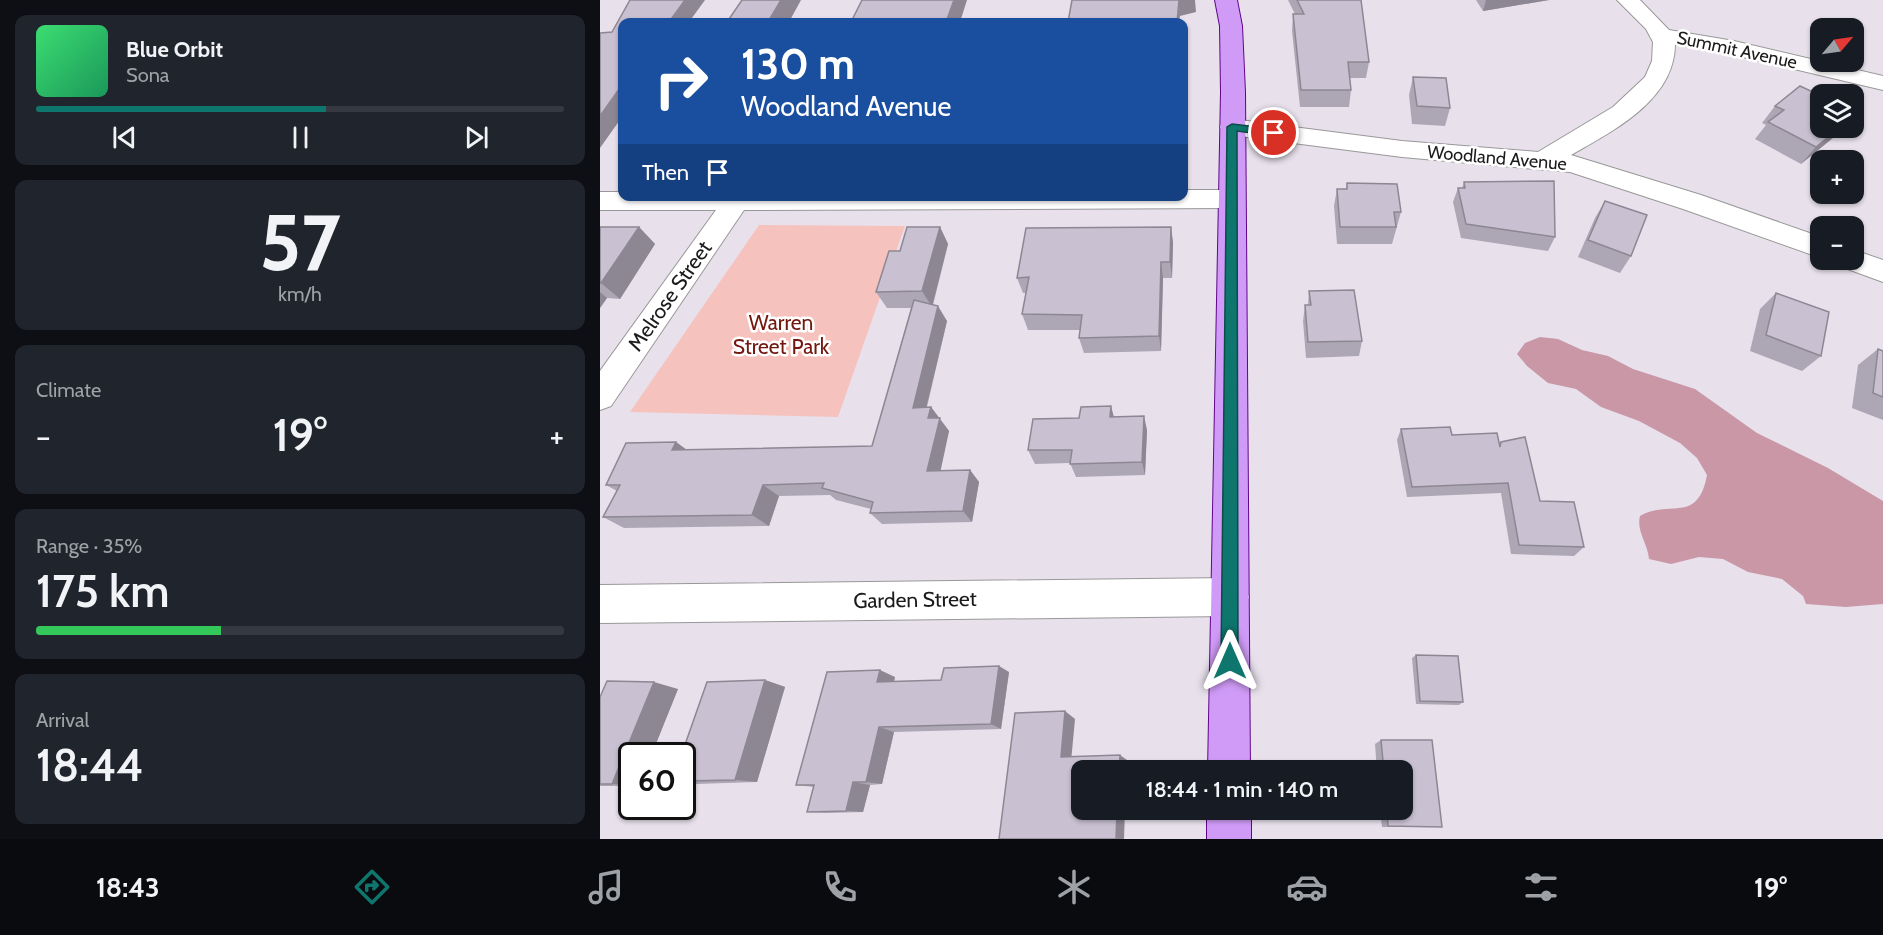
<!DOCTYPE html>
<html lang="en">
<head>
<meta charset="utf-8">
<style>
	:root { --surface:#171b24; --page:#20242c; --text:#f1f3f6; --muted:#9ea1a6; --line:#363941; --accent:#0f766e }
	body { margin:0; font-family:Cabin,sans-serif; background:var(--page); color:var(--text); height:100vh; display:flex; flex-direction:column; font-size:22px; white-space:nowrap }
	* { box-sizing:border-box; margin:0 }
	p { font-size:20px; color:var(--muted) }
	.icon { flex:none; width:33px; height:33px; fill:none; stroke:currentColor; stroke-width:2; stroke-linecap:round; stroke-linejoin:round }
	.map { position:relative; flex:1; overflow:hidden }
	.drawer { display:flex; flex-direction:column; gap:15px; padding:15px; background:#0d0f14; width:600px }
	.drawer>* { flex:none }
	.top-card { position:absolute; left:18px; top:18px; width:570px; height:183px; border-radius:12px; box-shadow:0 2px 4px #0004; background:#1a4fa0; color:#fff; overflow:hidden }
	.needle { width:39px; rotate:61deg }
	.fabs { position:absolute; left:1210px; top:18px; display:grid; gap:12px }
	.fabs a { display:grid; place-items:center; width:54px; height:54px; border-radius:12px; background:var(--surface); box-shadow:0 2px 4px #0004; font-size:30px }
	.speed { position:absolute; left:18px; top:742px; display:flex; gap:12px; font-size:30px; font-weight:700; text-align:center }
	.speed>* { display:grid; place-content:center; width:78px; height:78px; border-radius:50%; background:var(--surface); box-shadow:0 2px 4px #0004; line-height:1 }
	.speed .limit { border:3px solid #111; border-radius:9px; background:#fff; color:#111 }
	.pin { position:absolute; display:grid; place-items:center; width:51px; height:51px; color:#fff; margin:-26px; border:3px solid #fff; border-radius:50%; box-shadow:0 2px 6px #0007 }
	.me { position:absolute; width:66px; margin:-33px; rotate:0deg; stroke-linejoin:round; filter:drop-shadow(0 0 4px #0008) }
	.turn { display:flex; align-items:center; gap:21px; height:126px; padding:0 24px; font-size:27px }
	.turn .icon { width:78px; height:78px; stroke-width:2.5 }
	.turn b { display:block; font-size:42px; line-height:51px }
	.then { display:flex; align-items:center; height:57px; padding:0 24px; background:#0003; gap:12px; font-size:22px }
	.big { font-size:45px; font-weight:600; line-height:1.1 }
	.drawer .card { flex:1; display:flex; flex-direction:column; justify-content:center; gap:9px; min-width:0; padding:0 21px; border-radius:12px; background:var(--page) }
	.drawer .dial { align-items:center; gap:0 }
	.dial b { font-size:78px; line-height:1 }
	.song { display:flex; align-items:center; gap:18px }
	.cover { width:72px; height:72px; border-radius:9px; background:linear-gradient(135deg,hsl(140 70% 55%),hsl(150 70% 35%)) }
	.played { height:6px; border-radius:3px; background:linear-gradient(90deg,var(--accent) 55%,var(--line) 55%) }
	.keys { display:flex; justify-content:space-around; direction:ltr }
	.heat { display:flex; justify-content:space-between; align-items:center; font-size:33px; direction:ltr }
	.charge { height:9px; border-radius:4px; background:linear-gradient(90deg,#34c759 35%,var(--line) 0) }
	.trip { position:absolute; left:471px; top:760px; width:342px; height:60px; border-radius:12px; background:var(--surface); box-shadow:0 2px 4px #0004; font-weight:600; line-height:60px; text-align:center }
	.menu { display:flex; height:96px; justify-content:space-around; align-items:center; background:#090b0e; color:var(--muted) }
	.menu .icon { width:42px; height:42px }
	.menu .selected { color:var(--accent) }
	.menu b { font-size:27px; color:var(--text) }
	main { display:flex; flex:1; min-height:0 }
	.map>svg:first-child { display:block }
	.forest { fill:#ca97a6 }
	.park { fill:#f6c2be }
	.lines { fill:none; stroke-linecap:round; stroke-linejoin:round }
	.minor-casing { stroke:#989898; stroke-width:2 }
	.primary-casing { stroke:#60068b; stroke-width:2 }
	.minor { fill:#fff; fill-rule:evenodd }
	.primary { fill:#d09bf7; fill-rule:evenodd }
	.wall { fill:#ada6b5 }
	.shaded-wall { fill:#8d8793 }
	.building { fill:#c9c1d2; stroke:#8d8793; stroke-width:1.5 }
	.route { fill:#0f766e; stroke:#0a4d48; stroke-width:1.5 }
	.labels { text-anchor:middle; stroke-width:5; stroke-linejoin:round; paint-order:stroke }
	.far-street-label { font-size:18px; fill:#1b1b1b; stroke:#fff }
	.street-label { font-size:21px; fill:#1b1b1b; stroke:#fff }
	.park-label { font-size:21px; fill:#72180f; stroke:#fff }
</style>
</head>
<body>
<main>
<section class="drawer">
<div class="card">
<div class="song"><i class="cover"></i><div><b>Blue Orbit</b><p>Sona</p></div></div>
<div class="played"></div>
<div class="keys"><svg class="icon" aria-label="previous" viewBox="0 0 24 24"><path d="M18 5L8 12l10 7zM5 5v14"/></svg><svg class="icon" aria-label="pause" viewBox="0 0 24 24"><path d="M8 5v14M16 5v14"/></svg><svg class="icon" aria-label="next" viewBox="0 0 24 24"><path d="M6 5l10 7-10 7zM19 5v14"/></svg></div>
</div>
<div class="card dial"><b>57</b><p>km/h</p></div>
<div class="card"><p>Climate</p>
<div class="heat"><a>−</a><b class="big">19°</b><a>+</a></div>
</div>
<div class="card"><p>Range · 35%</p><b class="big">175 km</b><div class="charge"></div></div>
<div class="card"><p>Arrival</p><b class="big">18:44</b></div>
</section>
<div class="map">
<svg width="1283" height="839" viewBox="0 0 1283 839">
	<rect width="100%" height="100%" fill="#e8e1ec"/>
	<path class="forest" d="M940,337L958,339L982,350L1008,356L1033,369L1095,389L1157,433L1228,468L1283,501V604L1246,607L1206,604L1203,596L1182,579L1148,572L1123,559L1099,557L1071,564L1049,559C1048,544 1036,531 1040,516C1068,499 1098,525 1107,475L1097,458L1080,443L1039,421L1001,407L976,389L948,383L927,366L917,354L925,343Z"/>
	<polygon class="park" points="159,225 305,226 238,417 30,412"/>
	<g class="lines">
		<g class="minor-casing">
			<g id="minor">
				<path d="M1017,0H1040L1069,30L1134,41L1283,76V90L1134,55L1075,44C1075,100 1013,131 971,155L1101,195L1221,237V258L1083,209L970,172L802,157L632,135L623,133L620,127L623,121L632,119L802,141L938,152L1013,107L1045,77L1052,61L1053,42L1046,29Z"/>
				<polygon points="584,190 632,190 641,192 645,199 641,206 632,208 144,210 11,406 0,410 0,371 116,210 0,210 0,192 22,192 22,196 584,196"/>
				<polygon points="1254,250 1283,260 1283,282 1242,267 1238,260 1254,260"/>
				<polygon points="630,578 643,584 649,597 643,610 630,616 0,623 0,585"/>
			</g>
		</g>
		<g class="primary-casing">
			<g id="primary">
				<polygon points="615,0 637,0 642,26 645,92 650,771 608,771 621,92 620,26"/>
				<rect x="607" y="810" width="44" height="29"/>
			</g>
		</g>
		<use href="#minor" class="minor"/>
		<use href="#primary" class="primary"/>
	</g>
	<g class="wall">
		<polygon points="688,0 761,0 769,62 766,78 750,78 751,90 749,107 700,107 692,31 693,14 695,14"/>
		<polygon points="876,0 949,0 883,11"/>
		<polygon points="813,77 850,108 845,126 812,124 809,95"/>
		<polygon points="1175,106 1221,128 1245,128 1201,164 1155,139 1166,125 1162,123"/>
		<polygon points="864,182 955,237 948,251 861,238 853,202 858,188 862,188"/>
		<polygon points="747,183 801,212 792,244 737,244 734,206 737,189 746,189"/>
		<polygon points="1005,201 1031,256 1020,273 978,257 995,218"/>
		<polygon points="0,227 39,227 55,244 20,299 7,298 0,308"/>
		<polygon points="340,227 348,244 333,305 347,321 327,407 331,407 349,431 340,470 370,470 379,482 372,522 282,524 270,513 271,509 236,500 230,495 179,496 169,526 24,528 3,517 17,491 6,485 76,442 86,450 272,446 311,308 287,308 276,292 300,251"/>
		<polygon points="571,227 573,243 572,278 563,278 561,351 484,353 479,338 480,330 428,330 422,314 426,293 423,293 417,278"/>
		<polygon points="709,291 762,341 759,356 706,358 703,321 705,305 708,305"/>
		<polygon points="1176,293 1221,356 1202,371 1150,351 1160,309"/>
		<polygon points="1278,349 1283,351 1283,420 1252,408 1258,365"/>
		<polygon points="514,417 547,430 545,475 476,477 470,463 435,464 428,450"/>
		<polygon points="801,429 852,435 900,444 901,442 940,501 984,547 974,556 911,554 901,493 807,497 797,440"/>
		<polygon points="816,655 863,702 859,705 816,704 812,658"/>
		<polygon points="409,672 401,729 294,732 282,784 270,785 263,812 226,813 207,812 214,787 196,785 295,677 294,682 341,680"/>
		<polygon points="165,680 185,687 157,782 96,784 82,783 82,756"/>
		<polygon points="78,689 51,756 32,756 32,786 0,786 0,697"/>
		<polygon points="781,740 842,827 782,827 780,810 802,810 802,771 777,771 775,744"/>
	</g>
	<g class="shaded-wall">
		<polygon points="85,0 105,0 89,22 69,22"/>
		<polygon points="181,0 201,0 189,22 168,22"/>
		<polygon points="354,0 367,0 360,22 346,22"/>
		<polygon points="579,0 595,0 596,12 580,16 579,22 577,22"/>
		<polygon points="886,0 949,0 883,11"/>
		<polygon points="22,85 22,117 0,148 0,116"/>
		<polygon points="1239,128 1245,128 1201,164 1216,147"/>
		<polygon points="39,227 55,244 20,299 1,283"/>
		<polygon points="340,227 348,244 332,307 322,291"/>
		<polygon points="571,227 573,243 572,278 570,262"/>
		<polygon points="561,262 563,278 561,351 559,336"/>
		<polygon points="0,292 7,298 0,308"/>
		<polygon points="338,306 347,321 323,421 313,408"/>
		<polygon points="511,406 515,421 510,417"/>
		<polygon points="331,407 349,431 338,483 327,471 328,418"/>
		<polygon points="544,416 547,430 545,475 542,462"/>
		<polygon points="76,442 94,455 72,450"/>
		<polygon points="370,470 379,482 372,522 363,511"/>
		<polygon points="163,485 179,496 169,526 152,515"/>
		<polygon points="399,666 409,672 401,729 391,724"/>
		<polygon points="280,670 295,677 292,689 277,682"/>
		<polygon points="165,680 185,687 157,782 135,780"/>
		<polygon points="54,682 78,689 51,756 32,756 32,785 12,784"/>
		<polygon points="465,711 475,719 471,762 461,757"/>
		<polygon points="279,727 294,732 282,784 266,782"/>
		<polygon points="520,755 527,760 527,771 519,771"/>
		<polygon points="253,782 270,785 263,812 246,811"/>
		<polygon points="517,810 525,810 524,839 516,839"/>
	</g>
	<g class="building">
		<polygon points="30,0 85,0 69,22 22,22 22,85 0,116 0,33 12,32"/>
		<polygon points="142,0 181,0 168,22 127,22"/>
		<polygon points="262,0 354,0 346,22 251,22"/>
		<polygon points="472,0 579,0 577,22 468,22"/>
		<polygon points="697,0 761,0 769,62 748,62 751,90 701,90 693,14 704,14"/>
		<polygon points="813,77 846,78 850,108 817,106"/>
		<polygon points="1200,86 1219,95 1221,94 1222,94 1221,94 1221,128 1239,128 1216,147 1168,122 1184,110 1175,106"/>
		<polygon points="954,181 955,237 866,224 858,188 865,188 864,182"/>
		<polygon points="747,183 797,184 801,212 794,212 796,227 740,227 737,189 747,189"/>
		<polygon points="1005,201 1047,215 1031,256 988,240"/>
		<polygon points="0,227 39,227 1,283 0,283"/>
		<polygon points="307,227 340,227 322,291 276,292 289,251 300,251"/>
		<polygon points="571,227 570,262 561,262 559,336 479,338 482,315 422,314 429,277 417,278 426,228"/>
		<polygon points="754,290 762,341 708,342 705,305 711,305 709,291"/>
		<polygon points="1176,293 1229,312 1221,356 1166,335"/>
		<polygon points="314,300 338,306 313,408 331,407 328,418 340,418 327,471 370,470 363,511 270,513 273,502 222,488 224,483 163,485 152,515 3,517 20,485 6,485 26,443 76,442 72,450 272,446"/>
		<polygon points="1278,349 1283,351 1283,397 1273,393"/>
		<polygon points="511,406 510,417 544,416 542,462 470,464 472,450 428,450 433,419 479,418 481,407"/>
		<polygon points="850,427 852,435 897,433 900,447 901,442 925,437 940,501 974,502 984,547 919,545 908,483 812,487 801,429"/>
		<polygon points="816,655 858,656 863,702 820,701"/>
		<polygon points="399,666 391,724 279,727 266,782 253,782 246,811 207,812 214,785 196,785 227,672 280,670 277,682 341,680 344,668"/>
		<polygon points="165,680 135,780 82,781 82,756 81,756 107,682"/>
		<polygon points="7,681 54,682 12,784 0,784 0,697"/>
		<polygon points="465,711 461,757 520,755 519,771 482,771 482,810 517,810 516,839 399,839 415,713"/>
		<polygon points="781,740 832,740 842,827 788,826 787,810 802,810 802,771 784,771"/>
	</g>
	<polygon class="route" points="632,124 674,129 679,133 674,136 637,131 638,661 636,667 630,669 624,667 621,661 627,127"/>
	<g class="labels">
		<g class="far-street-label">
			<text transform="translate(1137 50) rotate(12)" y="6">Summit Avenue</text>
			<text transform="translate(897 158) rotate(5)" y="6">Woodland Avenue</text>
		</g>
		<g class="street-label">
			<text transform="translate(70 296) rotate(-55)" y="7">Melrose Street</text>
			<text transform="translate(315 600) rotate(-1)" y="7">Garden Street</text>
		</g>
		<g class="park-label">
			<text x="181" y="330">Warren<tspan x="181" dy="24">Street Park</tspan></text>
		</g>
	</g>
</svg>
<div class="fabs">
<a><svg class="needle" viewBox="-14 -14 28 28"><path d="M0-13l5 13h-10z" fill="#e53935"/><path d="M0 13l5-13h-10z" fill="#9ea1a6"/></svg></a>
<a><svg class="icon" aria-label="layers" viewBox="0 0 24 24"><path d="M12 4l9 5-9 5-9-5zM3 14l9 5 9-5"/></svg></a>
<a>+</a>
<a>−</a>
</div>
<div class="speed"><div class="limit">60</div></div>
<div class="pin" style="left:674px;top:133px;background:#d93025"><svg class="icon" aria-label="arrive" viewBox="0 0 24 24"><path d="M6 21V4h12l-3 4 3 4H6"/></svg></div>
<svg class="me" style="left:630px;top:661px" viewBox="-20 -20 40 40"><path d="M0-17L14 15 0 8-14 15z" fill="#0f766e" stroke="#fff" stroke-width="4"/></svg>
<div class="trip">18:44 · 1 min · 140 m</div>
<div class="top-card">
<div class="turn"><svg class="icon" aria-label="right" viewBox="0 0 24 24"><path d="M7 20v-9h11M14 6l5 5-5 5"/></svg><div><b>130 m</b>Woodland Avenue</div></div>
<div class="then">Then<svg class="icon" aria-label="arrive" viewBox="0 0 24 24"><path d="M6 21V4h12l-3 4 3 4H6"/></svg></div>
</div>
</div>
</main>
<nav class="menu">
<b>18:43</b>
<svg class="icon selected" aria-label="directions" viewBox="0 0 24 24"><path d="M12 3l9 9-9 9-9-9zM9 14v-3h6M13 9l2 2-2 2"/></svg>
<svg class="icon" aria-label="music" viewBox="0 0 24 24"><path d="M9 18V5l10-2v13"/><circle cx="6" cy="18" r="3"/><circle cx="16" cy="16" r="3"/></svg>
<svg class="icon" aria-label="phone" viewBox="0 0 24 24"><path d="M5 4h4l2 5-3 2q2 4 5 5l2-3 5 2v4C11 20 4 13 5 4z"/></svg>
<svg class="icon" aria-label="climate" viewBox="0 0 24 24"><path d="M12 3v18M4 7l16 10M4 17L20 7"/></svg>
<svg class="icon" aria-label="car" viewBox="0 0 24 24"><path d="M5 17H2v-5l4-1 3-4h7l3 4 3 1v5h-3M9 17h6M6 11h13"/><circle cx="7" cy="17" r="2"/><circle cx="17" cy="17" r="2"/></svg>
<svg class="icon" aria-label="filters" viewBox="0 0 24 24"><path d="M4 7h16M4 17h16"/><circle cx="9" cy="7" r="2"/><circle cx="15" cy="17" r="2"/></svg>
<b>19°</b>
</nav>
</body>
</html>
